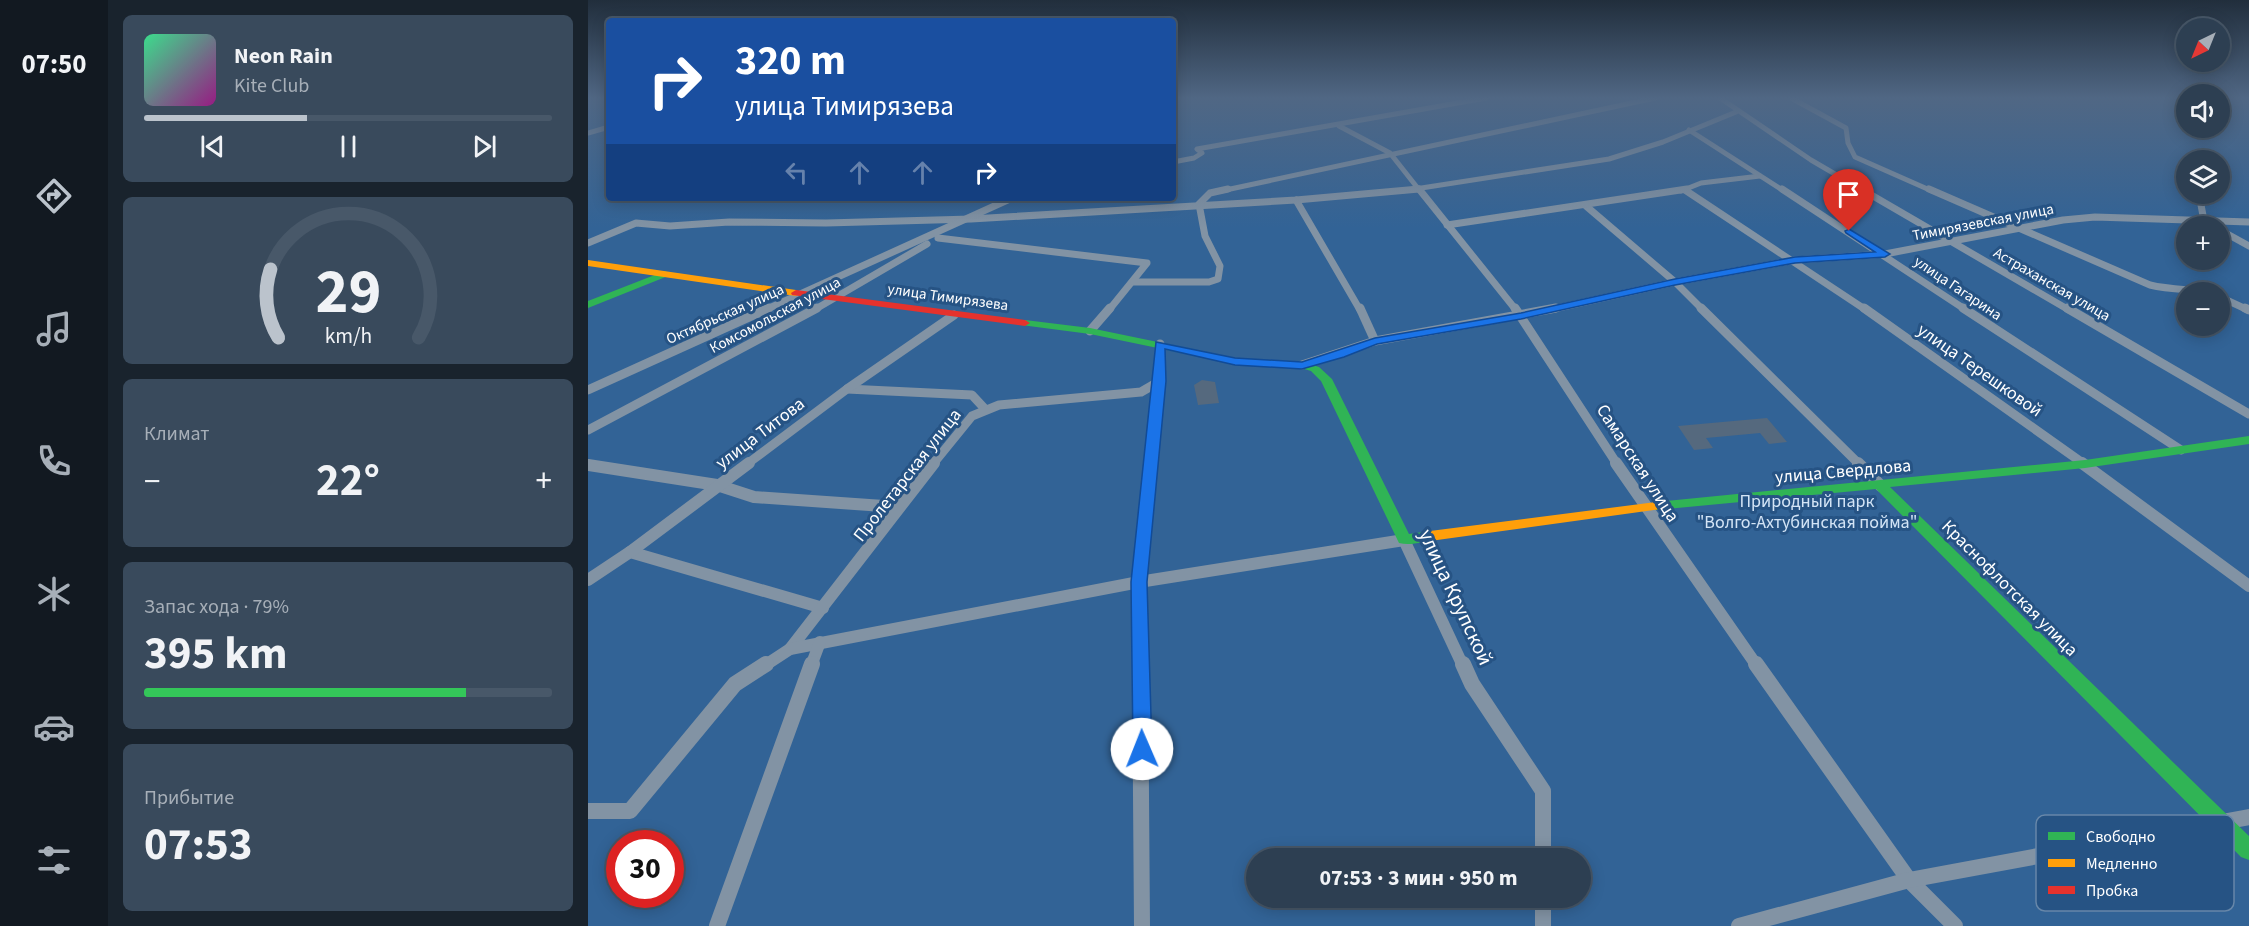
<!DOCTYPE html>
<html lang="ru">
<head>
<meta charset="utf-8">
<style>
	:root { --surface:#2d3f52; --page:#394a5c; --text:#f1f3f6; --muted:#a7afb8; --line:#485869; --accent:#bbc3cc }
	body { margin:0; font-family:"Source Sans 3",sans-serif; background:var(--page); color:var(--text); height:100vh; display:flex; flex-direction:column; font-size:22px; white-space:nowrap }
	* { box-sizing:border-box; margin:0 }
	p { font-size:20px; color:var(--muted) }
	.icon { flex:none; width:33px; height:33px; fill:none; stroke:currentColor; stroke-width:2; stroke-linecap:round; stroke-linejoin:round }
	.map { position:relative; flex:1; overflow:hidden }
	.details { display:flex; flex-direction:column; gap:15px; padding:15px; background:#19232d; width:480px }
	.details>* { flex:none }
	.banner { position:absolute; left:18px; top:18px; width:570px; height:183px; border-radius:6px; box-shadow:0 3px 15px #0003,0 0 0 2px var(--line); background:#1a4fa0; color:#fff; overflow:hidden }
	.needle { width:39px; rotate:223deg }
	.fabs { position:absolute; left:1588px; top:18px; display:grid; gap:12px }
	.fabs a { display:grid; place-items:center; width:54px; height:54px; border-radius:50%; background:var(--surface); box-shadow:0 3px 15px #0003,0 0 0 2px var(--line); font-size:30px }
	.speed { position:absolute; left:18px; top:830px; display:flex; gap:12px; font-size:30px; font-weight:700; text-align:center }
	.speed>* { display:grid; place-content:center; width:78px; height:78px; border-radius:50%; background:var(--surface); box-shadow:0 3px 15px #0003,0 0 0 2px var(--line); line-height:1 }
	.speed .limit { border:9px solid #d22; background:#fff; color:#111 }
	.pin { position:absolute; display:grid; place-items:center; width:51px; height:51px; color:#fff; margin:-62px -26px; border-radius:50% 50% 50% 0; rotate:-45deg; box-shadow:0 0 6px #0007 }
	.pin .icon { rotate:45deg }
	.me { position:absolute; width:66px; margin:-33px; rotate:359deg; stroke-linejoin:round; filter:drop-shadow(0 0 4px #0008) }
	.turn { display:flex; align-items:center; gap:21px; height:126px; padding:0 30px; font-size:27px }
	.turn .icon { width:78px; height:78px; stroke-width:2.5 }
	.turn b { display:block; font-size:42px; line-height:51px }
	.lanes { display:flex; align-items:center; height:57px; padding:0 30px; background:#0003; justify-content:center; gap:30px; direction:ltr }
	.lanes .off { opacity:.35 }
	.big { font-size:45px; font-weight:700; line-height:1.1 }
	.details .widget { flex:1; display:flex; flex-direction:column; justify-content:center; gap:9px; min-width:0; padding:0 21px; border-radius:9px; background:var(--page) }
	.details .dial { align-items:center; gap:0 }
	.dial svg { height:156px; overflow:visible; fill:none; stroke:var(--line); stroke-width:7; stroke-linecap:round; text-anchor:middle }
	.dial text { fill:var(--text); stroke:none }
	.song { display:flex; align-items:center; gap:18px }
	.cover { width:72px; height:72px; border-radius:9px; background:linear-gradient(135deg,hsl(150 70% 55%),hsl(310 70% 35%)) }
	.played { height:6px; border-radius:3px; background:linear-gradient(90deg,var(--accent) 40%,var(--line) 40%) }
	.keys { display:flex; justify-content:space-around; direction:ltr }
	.heat { display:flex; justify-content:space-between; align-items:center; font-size:33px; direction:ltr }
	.charge { height:9px; border-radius:4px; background:linear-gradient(90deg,#34c759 79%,var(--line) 0) }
	.trip { position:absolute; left:658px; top:848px; width:345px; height:60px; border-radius:30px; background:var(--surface); box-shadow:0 3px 15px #0003,0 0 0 2px var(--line); font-weight:700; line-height:60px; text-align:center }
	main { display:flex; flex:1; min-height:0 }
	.menu { display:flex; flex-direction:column; width:108px; justify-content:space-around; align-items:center; background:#121921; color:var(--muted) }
	.menu .icon { width:42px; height:42px }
	.menu .selected { color:var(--accent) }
	.menu b { font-size:27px; color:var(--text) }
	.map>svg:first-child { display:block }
	.green { fill:#326396; fill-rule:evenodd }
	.building { fill:#55697e }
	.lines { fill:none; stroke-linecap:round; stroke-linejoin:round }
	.street-far4 { stroke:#8293a4; stroke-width:5 }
	.street-far3 { stroke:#8293a4; stroke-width:7 }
	.street-far2 { stroke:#8293a4; stroke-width:9 }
	.street-far1 { stroke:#8293a4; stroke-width:12 }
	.street { stroke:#8293a4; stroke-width:16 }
	.fast { fill:#30b455; fill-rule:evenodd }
	.slow { fill:#ff9f0a; fill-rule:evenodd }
	.jam { fill:#e5322d; fill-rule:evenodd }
	.route { fill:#1a73e8; stroke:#114b97; stroke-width:1.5 }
	.labels { text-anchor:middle; stroke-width:6; stroke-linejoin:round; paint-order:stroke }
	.far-street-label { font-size:15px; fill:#fff; stroke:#265384 }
	.street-label { font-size:18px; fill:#fff; stroke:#265384 }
	.park-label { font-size:18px; fill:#d3e4f6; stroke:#265384 }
	.near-street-label { font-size:21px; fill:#fff; stroke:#265384 }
	.key { fill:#265384; stroke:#6787a9; stroke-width:1.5 }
	.key-label { font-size:16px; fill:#fff }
</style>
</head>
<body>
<main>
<nav class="menu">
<b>07:50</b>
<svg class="icon selected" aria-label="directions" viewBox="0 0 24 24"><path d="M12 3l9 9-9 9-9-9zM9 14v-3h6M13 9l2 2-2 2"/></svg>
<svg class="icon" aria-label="music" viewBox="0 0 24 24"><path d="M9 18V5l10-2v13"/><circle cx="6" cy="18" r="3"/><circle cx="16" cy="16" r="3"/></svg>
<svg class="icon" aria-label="phone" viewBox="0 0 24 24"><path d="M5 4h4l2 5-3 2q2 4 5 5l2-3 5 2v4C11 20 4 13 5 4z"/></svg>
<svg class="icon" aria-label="climate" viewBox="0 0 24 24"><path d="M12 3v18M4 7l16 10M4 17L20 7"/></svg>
<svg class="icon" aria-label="car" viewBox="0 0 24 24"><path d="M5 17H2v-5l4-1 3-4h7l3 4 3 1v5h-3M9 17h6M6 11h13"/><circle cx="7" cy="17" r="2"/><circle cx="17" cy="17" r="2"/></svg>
<svg class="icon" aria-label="filters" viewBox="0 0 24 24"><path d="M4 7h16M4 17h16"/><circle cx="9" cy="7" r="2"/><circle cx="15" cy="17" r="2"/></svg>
</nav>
<section class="details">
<div class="widget">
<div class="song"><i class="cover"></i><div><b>Neon Rain</b><p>Kite Club</p></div></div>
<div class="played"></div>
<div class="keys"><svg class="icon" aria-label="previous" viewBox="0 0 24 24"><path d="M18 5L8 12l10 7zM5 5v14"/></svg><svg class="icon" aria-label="pause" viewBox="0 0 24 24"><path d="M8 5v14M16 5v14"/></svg><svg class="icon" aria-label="next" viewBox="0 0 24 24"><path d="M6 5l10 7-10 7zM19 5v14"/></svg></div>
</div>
<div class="widget dial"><svg viewBox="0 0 100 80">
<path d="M14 69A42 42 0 1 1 86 69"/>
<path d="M14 69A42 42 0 0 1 10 34" stroke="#bbc3cc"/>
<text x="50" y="56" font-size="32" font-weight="700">29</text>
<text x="50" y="72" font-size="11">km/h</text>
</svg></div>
<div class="widget"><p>Климат</p>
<div class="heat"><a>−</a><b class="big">22°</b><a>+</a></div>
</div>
<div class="widget"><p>Запас хода · 79%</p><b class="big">395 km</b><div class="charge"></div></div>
<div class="widget"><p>Прибытие</p><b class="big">07:53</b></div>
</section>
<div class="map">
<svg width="1661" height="926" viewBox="0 0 1661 926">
	<rect width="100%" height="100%" fill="#3c546e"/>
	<path class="green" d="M0,98H21V198H585V98H1599V128H1632V98H1661V926H0ZM1599,160H1632V194H1599ZM1599,226H1632V260H1599ZM1599,292H1632V326H1599ZM32,843H82V894H32ZM669,858H993V897H669Z"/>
	<g class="building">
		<polygon points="614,380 627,382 631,403 610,405 606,385"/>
		<polygon points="1179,418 1199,442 1181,444 1172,433 1118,438 1125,448 1106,450 1090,426"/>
	</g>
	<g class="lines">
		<g class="street-far4">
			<polyline points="1132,98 1223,160 1276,191"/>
			<polyline points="1203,98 1258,128 1260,143 1267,157 1344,191"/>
			<polyline points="751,126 802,153 832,191"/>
			<polyline points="1101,130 1196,191"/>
			<polyline points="0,133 21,127"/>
			<polyline points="585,162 606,158 614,153 609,149 898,98"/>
			<polyline points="633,191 1067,98"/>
			<polyline points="814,191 1021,159 1075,142 1148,112"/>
			<polyline points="1093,191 1113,183 1172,176"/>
		</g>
		<g class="street-far3">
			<polyline points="831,189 928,310"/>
			<polyline points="1194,189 1378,310"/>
			<polyline points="1273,189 1481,310"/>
			<path d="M1341,189L1562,285C1582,290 1602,289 1622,292"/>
			<polyline points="1097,190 1278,310"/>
			<polyline points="1611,194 1616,221 1620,223"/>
			<polyline points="708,200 772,310"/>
			<polyline points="998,206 1087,282 1115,310"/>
			<polyline points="859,225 1099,189"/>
			<polyline points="1632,230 1661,246"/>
			<polyline points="350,238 559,263 521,310"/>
			<polyline points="0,243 48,223 82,226 141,222 238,223 383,219 708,200 831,189"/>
			<polyline points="546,282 621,282 630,279 632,266 617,236 611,204 622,193 640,189"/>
			<polyline points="1632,297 1660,310"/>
			<polyline points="177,310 424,198"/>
			<polyline points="226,310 339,244"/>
			<polyline points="961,310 1087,282 1207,260 1297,254 1475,220 1507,217 1661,222"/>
		</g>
		<g class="street-far2">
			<polyline points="772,308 787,341"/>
			<polyline points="927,308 1029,464"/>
			<polyline points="1113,308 1271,464"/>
			<polyline points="1276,308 1496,464"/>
			<polyline points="1375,308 1593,450"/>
			<polyline points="1479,308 1661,414"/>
			<polyline points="1657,308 1661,310"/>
			<polyline points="502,331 522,308"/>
			<polyline points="714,365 787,341 968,308"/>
			<polyline points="259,389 384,395 397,409"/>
			<polyline points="0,390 181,308"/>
			<polyline points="0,430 229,308"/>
			<polyline points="159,464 259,389 366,315"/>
			<polyline points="345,464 384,416 411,405 553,392 572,381"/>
			<polyline points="563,464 572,381 572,344"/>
		</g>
		<g class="street-far1">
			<polyline points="1028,463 1169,666"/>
			<polyline points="1270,463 1293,486"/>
			<polyline points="1494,463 1661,586"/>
			<polyline points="0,465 129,485 166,497 310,507"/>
			<polyline points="42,552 235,608"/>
			<polyline points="0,580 42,552 161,463"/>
			<polyline points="202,649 346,463"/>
			<polyline points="176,666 202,649 551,582 816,540 875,666"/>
			<polyline points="223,666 232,642"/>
			<polyline points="552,666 551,582 563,463"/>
		</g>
		<g class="street">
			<polyline points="552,664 554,926"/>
			<polyline points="875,664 884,684 955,791 955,858"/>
			<polyline points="1168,664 1321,880 1367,926"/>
			<polyline points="0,811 42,811 147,684 178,664"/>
			<polyline points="955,897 955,926"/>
			<polyline points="129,926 224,664"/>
			<polyline points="1151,926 1321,880 1661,817"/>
		</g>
		<g class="fast">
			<polygon points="77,271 82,274 80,276 0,308 0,301"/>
			<path d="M437,320L502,328L647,358L714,362L731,367L744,379L821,534L842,531L847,533L849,536L847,539C836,542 822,546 811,543L733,381L723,371L713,368L647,364L502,334L433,325V321Z"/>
			<polygon points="1661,436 1661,444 1497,468 1302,487 1661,836 1661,860 1653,857 1288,489 1068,510 1061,506 1068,502 1497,460"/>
		</g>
		<g class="slow">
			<polygon points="0,260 208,290 213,293 208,296 0,266"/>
			<polygon points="1068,502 1073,503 1075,506 1073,509 842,541 837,539 835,536 837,533 842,531"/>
		</g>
		<polygon class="jam" points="208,290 437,320 442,323 437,326 204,295 203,293"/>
	</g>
	<linearGradient id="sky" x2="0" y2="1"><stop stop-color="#212e3c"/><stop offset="0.43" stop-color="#506784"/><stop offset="1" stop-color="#506784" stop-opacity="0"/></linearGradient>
	<rect width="1661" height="228" fill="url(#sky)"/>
	<polygon class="route" points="1261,229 1302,254 1297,257 1207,263 1087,285 933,319 789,344 756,357 714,369 647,365 577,349 578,381 559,582 564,749 561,755 554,758 547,755 545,749 543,582 568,342 647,358 714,362 787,338 933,313 1087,279 1207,257 1287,252 1258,233 1257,231"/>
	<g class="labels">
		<g class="far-street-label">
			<text transform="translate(1395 222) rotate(-11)" y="5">Тимирязевская улица</text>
			<text transform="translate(1464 284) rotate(30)" y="5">Астраханская улица</text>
			<text transform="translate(1370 288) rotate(34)" y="5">улица Гагарина</text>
			<text transform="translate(360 297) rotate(8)" y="5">улица Тимирязева</text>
			<text transform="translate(137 314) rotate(-24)" y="5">Октябрьская улица</text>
			<text transform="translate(187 315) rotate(-28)" y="5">Комсомольская улица</text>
		</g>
		<g class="street-label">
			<text transform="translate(1392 370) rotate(35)" y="6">улица Терешковой</text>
			<text transform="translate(172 433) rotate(-37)" y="6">улица Титова</text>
			<text transform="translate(1050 463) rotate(57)" y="6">Самарская улица</text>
			<text transform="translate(1255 471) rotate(-5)" y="6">улица Свердлова</text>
			<text transform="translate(319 475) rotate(-52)" y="6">Пролетарская улица</text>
			<text transform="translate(1422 588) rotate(45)" y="6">Краснофлотская улица</text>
		</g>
		<g class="park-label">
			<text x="1219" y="507">Природный парк<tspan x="1219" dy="21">"Волго-Ахтубинская пойма"</tspan></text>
		</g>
		<g class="near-street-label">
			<text transform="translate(868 597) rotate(65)" y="7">улица Крупской</text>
		</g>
	</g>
	<rect x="1448" y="815" width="198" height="96" rx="9" class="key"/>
	<rect x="1460" y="832" width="27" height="8" fill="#30b455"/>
	<rect x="1460" y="859" width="27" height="8" fill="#ff9f0a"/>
	<rect x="1460" y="886" width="27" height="8" fill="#e5322d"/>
	<g class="key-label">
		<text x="1498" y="842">Свободно</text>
		<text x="1498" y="869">Медленно</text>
		<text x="1498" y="896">Пробка</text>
	</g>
</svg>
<div class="fabs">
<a><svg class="needle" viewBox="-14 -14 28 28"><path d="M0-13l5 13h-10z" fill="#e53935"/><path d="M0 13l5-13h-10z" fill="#a7afb8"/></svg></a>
<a><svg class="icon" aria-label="sound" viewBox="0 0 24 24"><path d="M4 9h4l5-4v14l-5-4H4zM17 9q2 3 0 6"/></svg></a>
<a><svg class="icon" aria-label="layers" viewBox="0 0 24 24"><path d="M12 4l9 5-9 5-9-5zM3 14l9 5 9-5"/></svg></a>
<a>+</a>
<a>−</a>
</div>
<div class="speed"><div class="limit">30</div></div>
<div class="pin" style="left:1261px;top:231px;background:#d93025"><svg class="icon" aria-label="arrive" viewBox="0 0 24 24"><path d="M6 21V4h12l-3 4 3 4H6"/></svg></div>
<svg class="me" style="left:554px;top:749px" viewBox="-20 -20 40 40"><circle r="19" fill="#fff"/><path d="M0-13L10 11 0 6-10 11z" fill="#1a73e8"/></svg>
<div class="trip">07:53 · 3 мин · 950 m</div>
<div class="banner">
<div class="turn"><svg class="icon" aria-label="right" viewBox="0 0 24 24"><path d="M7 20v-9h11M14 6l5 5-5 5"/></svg><div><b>320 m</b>улица Тимирязева</div></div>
<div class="lanes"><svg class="icon off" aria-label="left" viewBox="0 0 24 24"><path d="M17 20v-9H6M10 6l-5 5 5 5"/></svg><svg class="icon off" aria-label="ahead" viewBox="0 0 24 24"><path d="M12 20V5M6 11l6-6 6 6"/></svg><svg class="icon off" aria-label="ahead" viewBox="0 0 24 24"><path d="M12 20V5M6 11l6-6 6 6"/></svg><svg class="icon" aria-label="right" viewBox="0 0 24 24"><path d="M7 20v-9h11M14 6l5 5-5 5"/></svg></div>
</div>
</div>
</main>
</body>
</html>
